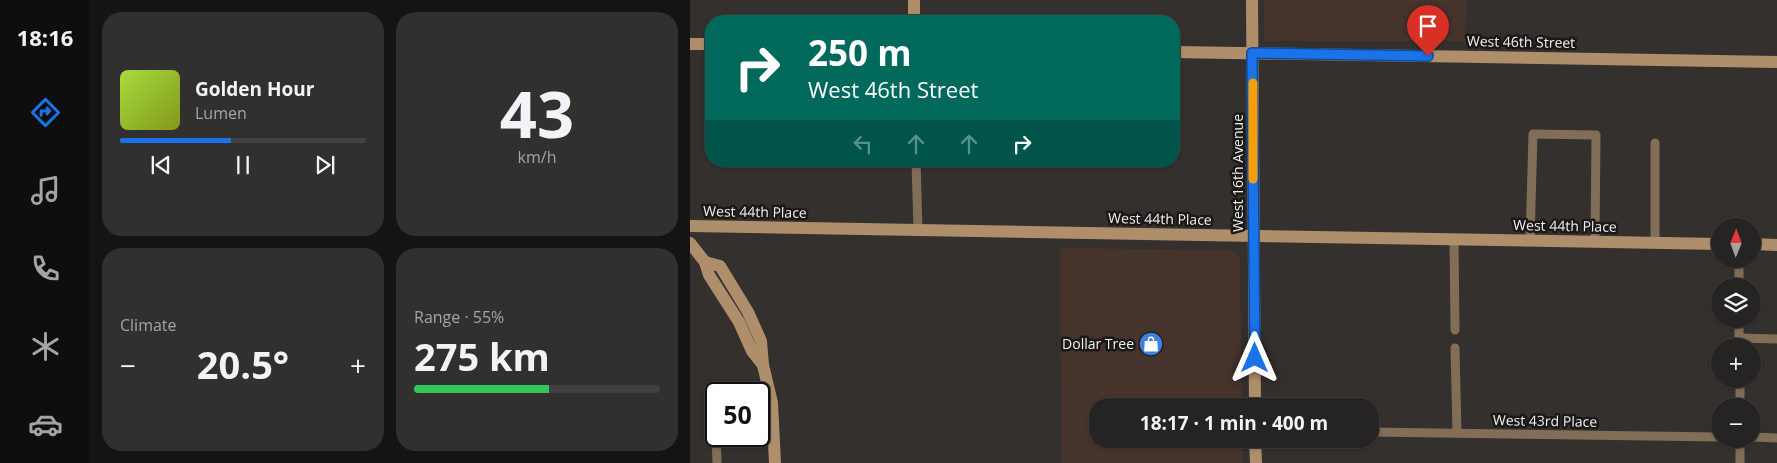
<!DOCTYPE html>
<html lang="en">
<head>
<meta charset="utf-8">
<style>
	:root { --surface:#262422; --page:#32302f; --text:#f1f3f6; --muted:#a4a4a5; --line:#424140; --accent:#1a73e8 }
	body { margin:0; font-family:"Open Sans",sans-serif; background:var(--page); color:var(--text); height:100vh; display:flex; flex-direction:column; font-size:19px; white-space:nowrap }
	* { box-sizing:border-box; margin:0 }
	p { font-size:16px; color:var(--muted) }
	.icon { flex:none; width:28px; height:28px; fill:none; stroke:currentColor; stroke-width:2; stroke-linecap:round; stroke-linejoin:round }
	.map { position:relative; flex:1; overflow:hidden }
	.details { display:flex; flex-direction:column; gap:12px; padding:12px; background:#151413; width:600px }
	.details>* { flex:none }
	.hud { position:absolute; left:15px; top:15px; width:475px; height:152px; border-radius:20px; box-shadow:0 1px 4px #0004,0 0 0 1px var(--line); background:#00695c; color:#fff; overflow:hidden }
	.needle { width:32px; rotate:1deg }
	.fabs { position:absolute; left:1021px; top:218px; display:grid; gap:10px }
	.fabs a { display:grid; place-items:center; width:50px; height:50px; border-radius:50%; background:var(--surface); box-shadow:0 1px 4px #0004,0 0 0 1px var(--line); font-size:25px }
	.speed { position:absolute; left:15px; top:382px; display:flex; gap:10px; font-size:25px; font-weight:700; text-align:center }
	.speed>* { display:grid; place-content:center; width:65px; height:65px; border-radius:50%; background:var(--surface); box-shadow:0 1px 4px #0004,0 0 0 1px var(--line); line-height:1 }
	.speed .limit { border:2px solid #111; border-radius:8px; background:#fff; color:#111 }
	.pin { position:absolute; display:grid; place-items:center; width:42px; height:42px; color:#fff; margin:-51px -21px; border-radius:50% 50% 50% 0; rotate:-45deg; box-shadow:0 0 5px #0007 }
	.pin .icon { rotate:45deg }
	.me { position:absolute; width:55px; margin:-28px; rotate:0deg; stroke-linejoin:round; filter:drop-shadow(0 0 4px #0008) }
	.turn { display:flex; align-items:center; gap:18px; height:105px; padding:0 20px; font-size:22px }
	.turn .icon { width:65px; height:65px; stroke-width:2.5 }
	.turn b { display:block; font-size:35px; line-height:42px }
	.lanes { display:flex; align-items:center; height:48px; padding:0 20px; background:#0003; justify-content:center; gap:25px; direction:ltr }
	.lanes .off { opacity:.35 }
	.big { font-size:38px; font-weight:700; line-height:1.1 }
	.details .widget { flex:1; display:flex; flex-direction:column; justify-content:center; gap:8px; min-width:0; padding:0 18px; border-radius:20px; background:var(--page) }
	.details .dial { align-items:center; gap:0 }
	.dial b { font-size:65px; line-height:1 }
	.song { display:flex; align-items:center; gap:15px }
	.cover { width:60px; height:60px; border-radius:8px; background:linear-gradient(135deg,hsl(80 70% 55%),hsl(70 70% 35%)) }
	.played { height:5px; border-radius:2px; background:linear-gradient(90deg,var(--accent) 45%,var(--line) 45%) }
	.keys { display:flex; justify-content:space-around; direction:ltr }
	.heat { display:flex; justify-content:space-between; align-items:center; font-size:28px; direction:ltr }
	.charge { height:8px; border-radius:4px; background:linear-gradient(90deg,#34c759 55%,var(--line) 0) }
	.details .tiles { flex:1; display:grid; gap:12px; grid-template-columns:repeat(2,1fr) }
	.trip { position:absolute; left:399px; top:398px; width:290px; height:50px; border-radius:20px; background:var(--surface); box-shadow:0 1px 4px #0004,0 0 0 1px var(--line); font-weight:700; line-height:50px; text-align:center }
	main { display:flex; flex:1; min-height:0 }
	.tabs { display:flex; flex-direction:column; width:90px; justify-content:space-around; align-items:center; background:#0f0e0e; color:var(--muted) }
	.tabs .icon { width:35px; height:35px }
	.tabs .active { color:var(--accent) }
	.tabs b { font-size:22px; color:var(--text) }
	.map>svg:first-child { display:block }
	.commercial { fill:#46342c }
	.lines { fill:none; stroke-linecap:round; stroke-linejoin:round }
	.street { stroke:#826d57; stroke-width:9 }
	.secondary { stroke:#af8f6b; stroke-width:12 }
	.route-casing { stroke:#114b97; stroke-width:12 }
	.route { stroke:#1a73e8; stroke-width:9 }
	.slow { stroke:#f59e0b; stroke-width:9 }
	.labels { text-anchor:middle; stroke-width:5; stroke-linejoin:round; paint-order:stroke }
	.street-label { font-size:14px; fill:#f2f0ee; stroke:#1a1918 }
	.poi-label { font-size:14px; fill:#f2f0ee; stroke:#1a1918; text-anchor:end }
</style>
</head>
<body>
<main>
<nav class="tabs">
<b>18:16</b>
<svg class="icon active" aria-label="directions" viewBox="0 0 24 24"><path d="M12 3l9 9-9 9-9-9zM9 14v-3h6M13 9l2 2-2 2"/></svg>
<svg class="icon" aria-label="music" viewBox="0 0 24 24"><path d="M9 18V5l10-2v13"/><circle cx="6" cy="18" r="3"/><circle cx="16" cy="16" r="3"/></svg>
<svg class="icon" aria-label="phone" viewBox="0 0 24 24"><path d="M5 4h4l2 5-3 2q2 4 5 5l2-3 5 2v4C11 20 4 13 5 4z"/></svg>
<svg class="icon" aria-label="climate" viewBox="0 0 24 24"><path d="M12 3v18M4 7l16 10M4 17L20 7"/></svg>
<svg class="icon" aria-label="car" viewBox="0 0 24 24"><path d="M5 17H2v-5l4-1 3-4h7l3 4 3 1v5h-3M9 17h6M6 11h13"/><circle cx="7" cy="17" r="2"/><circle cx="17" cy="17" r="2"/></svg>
</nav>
<section class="details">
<div class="tiles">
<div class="widget">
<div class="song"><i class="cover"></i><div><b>Golden Hour</b><p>Lumen</p></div></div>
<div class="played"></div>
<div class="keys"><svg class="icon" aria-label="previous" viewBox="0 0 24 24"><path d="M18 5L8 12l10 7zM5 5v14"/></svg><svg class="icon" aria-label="pause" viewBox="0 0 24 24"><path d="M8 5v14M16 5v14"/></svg><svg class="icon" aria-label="next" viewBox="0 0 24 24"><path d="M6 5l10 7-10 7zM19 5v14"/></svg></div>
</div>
<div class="widget dial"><b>43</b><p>km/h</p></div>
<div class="widget"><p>Climate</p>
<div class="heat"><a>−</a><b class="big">20.5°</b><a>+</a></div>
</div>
<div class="widget"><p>Range · 55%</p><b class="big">275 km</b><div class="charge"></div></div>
</div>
</section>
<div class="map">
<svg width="1087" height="463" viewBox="0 0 1087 463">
	<rect width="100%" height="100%" fill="#33302e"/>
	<g class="commercial">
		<polygon points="574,0 777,0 775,41 574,41"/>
		<polygon points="370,248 542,250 546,252 550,257 552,406 408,406 408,439 553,439 553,463 371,463"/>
	</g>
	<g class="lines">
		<g class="street">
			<polyline points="226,161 228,230"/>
			<polyline points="764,239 765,330"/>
			<polyline points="840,241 843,134 906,135 905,242"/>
			<polyline points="965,243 965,143"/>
			<polyline points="1049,259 1049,286"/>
			<polyline points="1049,319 1049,346"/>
			<polyline points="1049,338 1087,339"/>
			<polyline points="765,348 767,433"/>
			<polyline points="1050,379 1050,406"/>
			<polyline points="26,417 26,429"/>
			<polyline points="680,432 1030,437"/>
			<polyline points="26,436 27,463"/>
			<polyline points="1062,437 1087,438"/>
			<polyline points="1050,463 1050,439"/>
		</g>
		<g class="secondary">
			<polyline points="224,0 224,21"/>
			<polyline points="562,0 565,406"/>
			<polyline points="0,44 21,44"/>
			<polyline points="484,52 1087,62"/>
			<polyline points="0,226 1030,244"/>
			<polyline points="0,243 15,262 19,275 49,322 62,351 73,365"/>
			<polyline points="1062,244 1087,245"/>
			<polyline points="15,262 30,266 58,312 71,341 73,365 82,403 85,463"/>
			<polyline points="565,439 566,463"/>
		</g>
	</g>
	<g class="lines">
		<g class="route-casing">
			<polyline id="route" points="565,358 562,53 738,56"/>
		</g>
		<use href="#route" class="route"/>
		<polyline class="slow" points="563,83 563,179"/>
	</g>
	<defs>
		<g id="shop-disc" transform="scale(1.25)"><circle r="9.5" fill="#3f7fe0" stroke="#1a1918"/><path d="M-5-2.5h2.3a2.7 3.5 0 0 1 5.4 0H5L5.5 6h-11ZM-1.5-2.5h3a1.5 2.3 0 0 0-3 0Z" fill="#fff"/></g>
	</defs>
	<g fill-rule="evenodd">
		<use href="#shop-disc" x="461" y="344"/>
	</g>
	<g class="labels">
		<g class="street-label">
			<text transform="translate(831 42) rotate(1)" y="5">West 46th Street</text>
			<text transform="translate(548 173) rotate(-90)" y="5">West 16th Avenue</text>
			<text transform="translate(65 212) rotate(1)" y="5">West 44th Place</text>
			<text transform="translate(470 219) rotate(1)" y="5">West 44th Place</text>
			<text transform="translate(875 226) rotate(1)" y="5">West 44th Place</text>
			<text transform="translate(855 421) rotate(1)" y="5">West 43rd Place</text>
		</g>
		<g class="poi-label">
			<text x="444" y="349">Dollar Tree</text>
		</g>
	</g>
</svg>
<div class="fabs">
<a><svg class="needle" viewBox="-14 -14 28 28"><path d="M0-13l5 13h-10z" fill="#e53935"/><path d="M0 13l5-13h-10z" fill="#a4a4a5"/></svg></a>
<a><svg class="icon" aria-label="layers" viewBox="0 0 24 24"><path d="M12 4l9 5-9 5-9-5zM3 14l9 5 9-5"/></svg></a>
<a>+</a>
<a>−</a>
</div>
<div class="speed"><div class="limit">50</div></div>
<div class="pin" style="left:738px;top:56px;background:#d93025"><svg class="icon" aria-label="arrive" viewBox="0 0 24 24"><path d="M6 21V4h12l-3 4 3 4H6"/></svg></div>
<svg class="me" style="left:565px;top:358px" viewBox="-20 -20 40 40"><path d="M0-17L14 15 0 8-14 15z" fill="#1a73e8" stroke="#fff" stroke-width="4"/></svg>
<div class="trip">18:17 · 1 min · 400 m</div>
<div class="hud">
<div class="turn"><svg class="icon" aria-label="right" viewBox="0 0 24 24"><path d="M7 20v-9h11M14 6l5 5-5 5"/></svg><div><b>250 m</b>West 46th Street</div></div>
<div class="lanes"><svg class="icon off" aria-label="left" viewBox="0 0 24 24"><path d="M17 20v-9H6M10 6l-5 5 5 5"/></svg><svg class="icon off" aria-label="ahead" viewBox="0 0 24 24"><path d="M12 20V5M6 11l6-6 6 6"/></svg><svg class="icon off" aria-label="ahead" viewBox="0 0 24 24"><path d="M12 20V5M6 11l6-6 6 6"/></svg><svg class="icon" aria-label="right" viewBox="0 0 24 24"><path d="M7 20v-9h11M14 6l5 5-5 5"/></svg></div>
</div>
</div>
</main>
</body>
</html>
